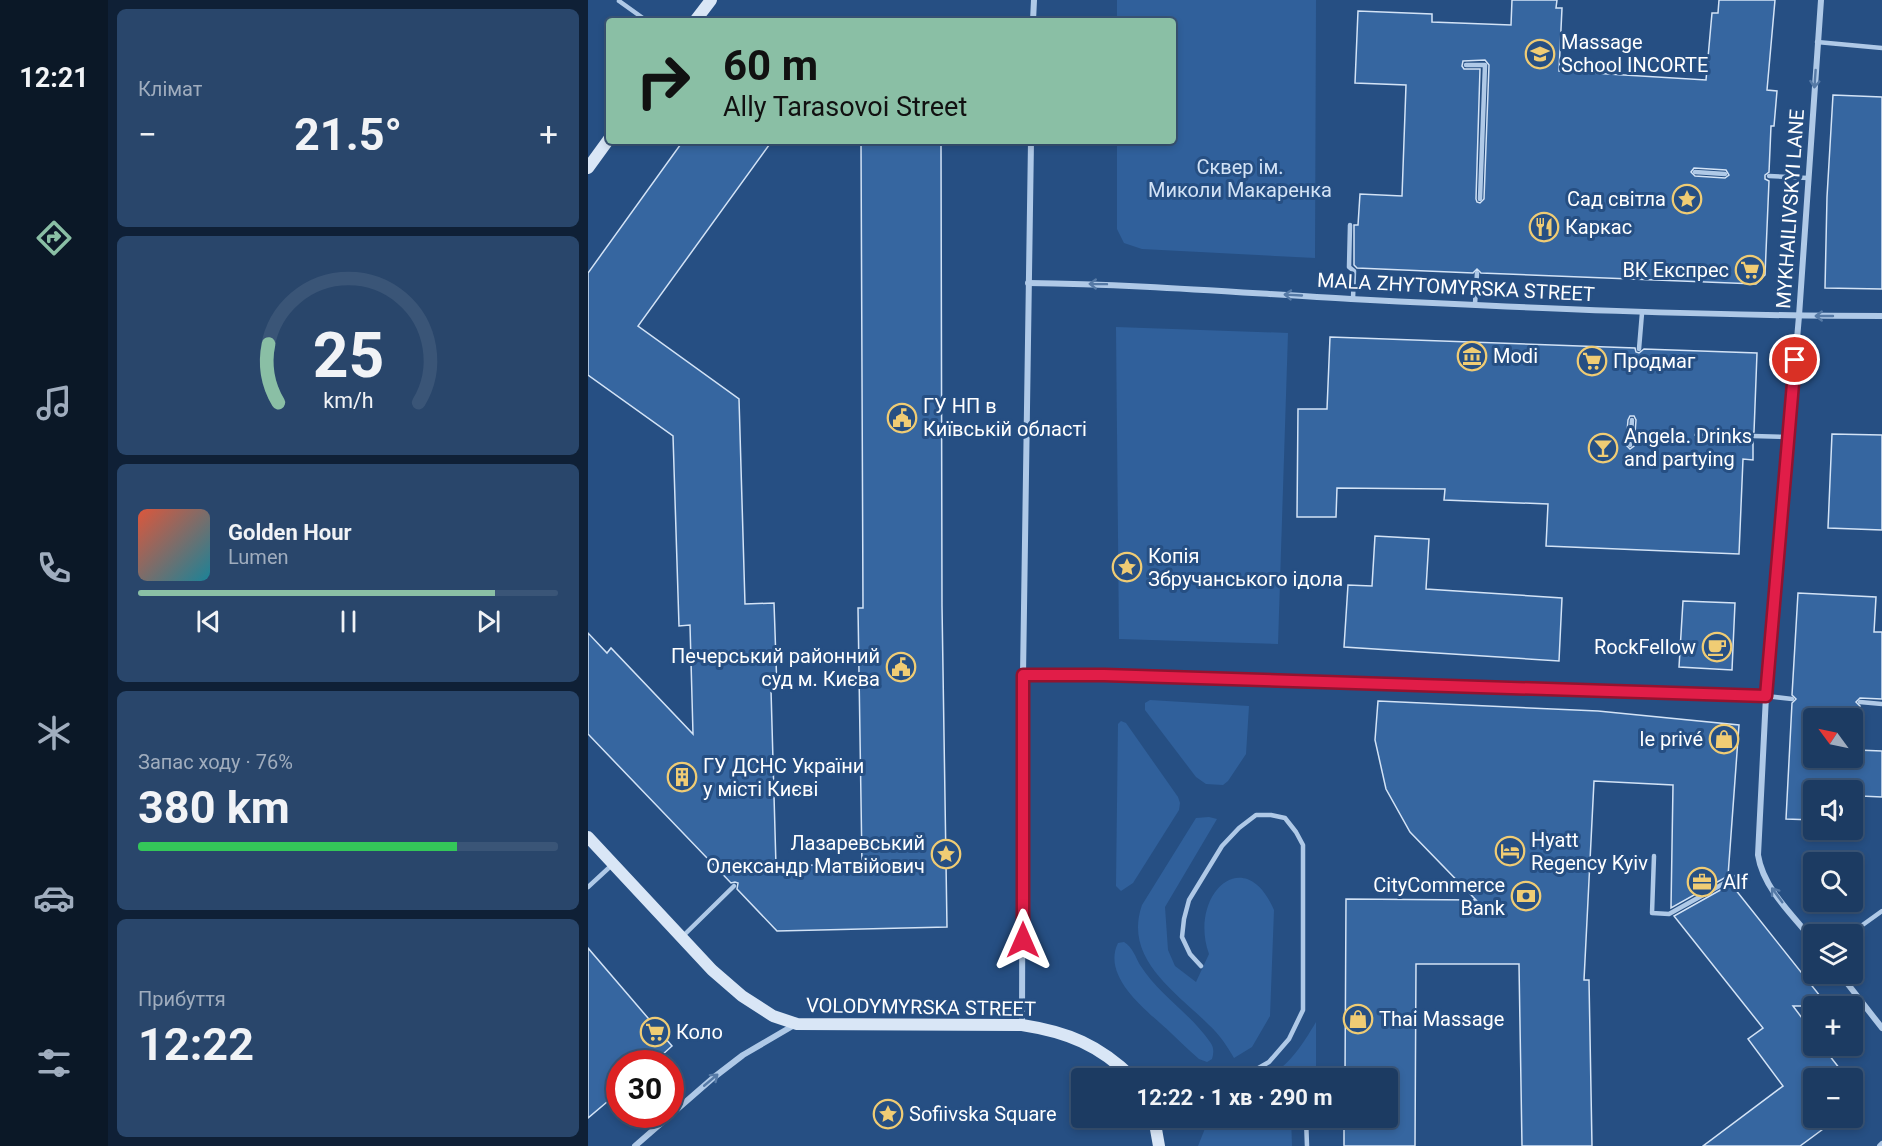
<!DOCTYPE html>
<html lang="uk">
<head>
<meta charset="utf-8">
<style>
	:root { --surface:#1c3b62; --page:#29466b; --text:#f1f3f6; --muted:#a0adbe; --line:#3a5577; --accent:#8abfa5 }
	body { margin:0; font-family:Roboto,sans-serif; background:var(--page); color:var(--text); height:100vh; display:flex; flex-direction:column; font-size:22px; white-space:nowrap }
	* { box-sizing:border-box; margin:0 }
	p { font-size:20px; color:var(--muted) }
	.icon { flex:none; width:33px; height:33px; fill:none; stroke:currentColor; stroke-width:2; stroke-linecap:round; stroke-linejoin:round }
	.map { position:relative; flex:1; overflow:hidden }
	.details { display:flex; flex-direction:column; gap:9px; padding:9px; background:#0f2036; width:480px }
	.details>* { flex:none }
	.guide { position:absolute; left:18px; top:18px; width:570px; height:126px; border-radius:6px; box-shadow:0 3px 9px #0003,0 0 0 2px var(--line); background:#8abfa5; color:#111; overflow:hidden }
	.needle { width:39px; rotate:303deg }
	.fabs { position:absolute; left:1215px; top:708px; display:grid; gap:12px }
	.fabs a { display:grid; place-items:center; width:60px; height:60px; border-radius:6px; background:var(--surface); box-shadow:0 3px 9px #0003,0 0 0 2px var(--line); font-size:30px }
	.speed { position:absolute; left:18px; top:1050px; display:flex; gap:12px; font-size:30px; font-weight:700; text-align:center }
	.speed>* { display:grid; place-content:center; width:78px; height:78px; border-radius:50%; background:var(--surface); box-shadow:0 3px 9px #0003,0 0 0 2px var(--line); line-height:1 }
	.speed .limit { border:9px solid #d22; background:#fff; color:#111 }
	.pin { position:absolute; display:grid; place-items:center; width:51px; height:51px; color:#fff; margin:-26px; border:3px solid #fff; border-radius:50%; box-shadow:0 2px 6px #0007 }
	.me { position:absolute; width:66px; margin:-33px; rotate:0deg; stroke-linejoin:round; filter:drop-shadow(0 0 4px #0008) }
	.turn { display:flex; align-items:center; gap:21px; height:126px; padding:0 18px; font-size:27px }
	.turn .icon { width:78px; height:78px; stroke-width:2.5 }
	.turn b { display:block; font-size:42px; line-height:51px }
	.big { font-size:45px; font-weight:700; line-height:1.1 }
	.details .tile { flex:1; display:flex; flex-direction:column; justify-content:center; gap:9px; min-width:0; padding:0 21px; border-radius:9px; background:var(--page) }
	.details .dial { align-items:center; gap:0 }
	.dial svg { height:156px; overflow:visible; fill:none; stroke:var(--line); stroke-width:7; stroke-linecap:round; text-anchor:middle }
	.dial text { fill:var(--text); stroke:none }
	.song { display:flex; align-items:center; gap:18px }
	.cover { width:72px; height:72px; border-radius:9px; background:linear-gradient(135deg,hsl(10 70% 55%),hsl(190 70% 35%)) }
	.played { height:6px; border-radius:3px; background:linear-gradient(90deg,var(--accent) 85%,var(--line) 85%) }
	.keys { display:flex; justify-content:space-around; direction:ltr }
	.heat { display:flex; justify-content:space-between; align-items:center; font-size:33px; direction:ltr }
	.charge { height:9px; border-radius:4px; background:linear-gradient(90deg,#34c759 76%,var(--line) 0) }
	.trip { position:absolute; left:483px; top:1068px; width:327px; height:60px; border-radius:6px; background:var(--surface); box-shadow:0 3px 9px #0003,0 0 0 2px var(--line); font-weight:700; line-height:60px; text-align:center }
	main { display:flex; flex:1; min-height:0 }
	.tabs { display:flex; flex-direction:column; width:108px; justify-content:space-around; align-items:center; background:#0b1827; color:var(--muted) }
	.tabs .icon { width:42px; height:42px }
	.tabs .active { color:var(--accent) }
	.tabs b { font-size:27px; color:var(--text) }
	.map>svg:first-child { display:block }
	.green { fill:#30609b }
	.building { fill:#3666a0; stroke:#d3e3f6; stroke-width:1.5; fill-rule:evenodd }
	.lines { fill:none; stroke-linecap:round; stroke-linejoin:round }
	.service { stroke:#afc9e7; stroke-width:4.5 }
	.minor { stroke:#afc9e7; stroke-width:6 }
	.secondary { stroke:#d9e6f6; stroke-width:12 }
	.oneway { stroke:#567aa6 }
	.route-casing { stroke:#92132f; stroke-width:15 }
	.route { stroke:#e11d48; stroke-width:10 }
	.labels { text-anchor:middle; stroke-width:6; stroke-linejoin:round; paint-order:stroke }
	.poi-label { font-size:20px; fill:#fff; stroke:#264f83; text-anchor:start }
	.park-label { font-size:20px; fill:#d3e3f6; stroke:#264f83 }
	.street-label { font-size:20px; fill:#fff; stroke:#264f83 }
</style>
</head>
<body>
<main>
<nav class="tabs">
<b>12:21</b>
<svg class="icon active" aria-label="directions" viewBox="0 0 24 24"><path d="M12 3l9 9-9 9-9-9zM9 14v-3h6M13 9l2 2-2 2"/></svg>
<svg class="icon" aria-label="music" viewBox="0 0 24 24"><path d="M9 18V5l10-2v13"/><circle cx="6" cy="18" r="3"/><circle cx="16" cy="16" r="3"/></svg>
<svg class="icon" aria-label="phone" viewBox="0 0 24 24"><path d="M5 4h4l2 5-3 2q2 4 5 5l2-3 5 2v4C11 20 4 13 5 4z"/></svg>
<svg class="icon" aria-label="climate" viewBox="0 0 24 24"><path d="M12 3v18M4 7l16 10M4 17L20 7"/></svg>
<svg class="icon" aria-label="car" viewBox="0 0 24 24"><path d="M5 17H2v-5l4-1 3-4h7l3 4 3 1v5h-3M9 17h6M6 11h13"/><circle cx="7" cy="17" r="2"/><circle cx="17" cy="17" r="2"/></svg>
<svg class="icon" aria-label="filters" viewBox="0 0 24 24"><path d="M4 7h16M4 17h16"/><circle cx="9" cy="7" r="2"/><circle cx="15" cy="17" r="2"/></svg>
</nav>
<section class="details">
<div class="tile"><p>Клімат</p>
<div class="heat"><a>−</a><b class="big">21.5°</b><a>+</a></div>
</div>
<div class="tile dial"><svg viewBox="0 0 100 80">
<path d="M14 69A42 42 0 1 1 86 69"/>
<path d="M14 69A42 42 0 0 1 9 39" stroke="#8abfa5"/>
<text x="50" y="56" font-size="32" font-weight="700">25</text>
<text x="50" y="72" font-size="11">km/h</text>
</svg></div>
<div class="tile">
<div class="song"><i class="cover"></i><div><b>Golden Hour</b><p>Lumen</p></div></div>
<div class="played"></div>
<div class="keys"><svg class="icon" aria-label="previous" viewBox="0 0 24 24"><path d="M18 5L8 12l10 7zM5 5v14"/></svg><svg class="icon" aria-label="pause" viewBox="0 0 24 24"><path d="M8 5v14M16 5v14"/></svg><svg class="icon" aria-label="next" viewBox="0 0 24 24"><path d="M6 5l10 7-10 7zM19 5v14"/></svg></div>
</div>
<div class="tile"><p>Запас ходу · 76%</p><b class="big">380 km</b><div class="charge"></div></div>
<div class="tile"><p>Прибуття</p><b class="big">12:22</b></div>
</section>
<div class="map">
<svg width="1294" height="1146" viewBox="0 0 1294 1146">
	<rect width="100%" height="100%" fill="#264f83"/>
	<g class="green">
		<polygon points="529,0 728,0 727,258 554,249 536,243 529,229 529,141 585,141 585,21 529,21"/>
		<polygon points="528,327 700,333 690,644 531,639"/>
		<polygon points="562,700 661,706 658,754 640,781 635,785 618,784 608,777 557,710 557,703"/>
		<polygon points="533,721 538,723 590,797 592,803 591,810 545,883 533,891 528,886 530,724"/>
		<path d="M621,817L629,819L577,907L580,950L587,966L608,982L621,954C600,896 656,841 686,910L682,1016L664,1047L646,1058C639,1046 632,1035 621,1025C588,992 535,959 554,905L608,818Z"/>
		<path d="M536,942C545,948 547,956 552,965C571,995 602,1013 622,1042C626,1047 626,1053 624,1059L619,1062L611,1059C601,1050 592,1042 583,1033C561,1012 513,978 530,943Z"/>
		<path d="M728,1022V1075L714,1074L708,1078H679C703,1063 713,1047 728,1022Z"/>
		<polygon points="625,1118 703,1118 704,1146 610,1146 618,1126"/>
	</g>
	<g class="building">
		<path d="M924,0H969L968,8H974L971,71L1118,80L1124,13H1130L1131,0H1187L1179,90L1189,91L1186,126H1183L1181,172L1177,175V179L1181,181L1177,275L1168,284L893,273L889,269L885,273L769,268L766,265V225H770L772,194L814,196L818,85L767,83L770,11L844,14V22L923,25ZM875,61L897,60L901,65L896,199L892,203L889,202L888,199L892,69H876L874,66ZM1106,168L1138,170L1141,175L1137,178L1107,176L1103,172Z"/>
		<polygon points="1245,95 1294,97 1294,289 1237,288 1239,197"/>
		<polygon points="95,141 184,141 50,326 151,399 157,604 186,603 189,689 183,690 188,866 274,864 270,608 275,608 273,141 353,141 354,606 359,927 189,931 149,889 150,883 147,882 143,883 0,734 0,633 19,653 23,648 105,734 102,625 91,626 85,436 0,375 0,273"/>
		<path d="M742,337L1047,348L1048,352L1051,353L1056,349L1169,353L1166,432L1161,435V439L1165,441V460L1155,459L1151,554L958,546L960,504L856,500L857,489L749,488L748,517H709L710,409H739ZM1042,416H1046L1048,420L1046,446L1042,449L1038,445L1040,420ZM1109,430H1128L1131,435L1128,438H1110L1107,435Z"/>
		<polygon points="1244,434 1294,435 1294,530 1240,528"/>
		<polygon points="787,536 841,539 838,589 974,598 971,661 756,647 760,585 784,586"/>
		<path d="M1210,593L1288,597L1286,632H1294V699L1272,698L1268,702L1272,706L1269,750L1294,751V797L1273,796L1272,823L1264,822V790H1226V820L1198,819L1204,703L1208,699L1204,695ZM1226,718H1264V758H1226Z"/>
		<polygon points="1095,601 1147,603 1144,670 1091,667"/>
		<polygon points="790,701 1010,711 1151,725 1140,876 1083,908 1085,785 1006,781 996,980 1001,980 1004,1146 934,1146 931,964 828,964 827,1146 756,1146 756,1118 800,1118 800,1078 757,1078 758,899 888,900 822,832 798,789 787,740"/>
		<polygon points="1143,884 1240,1006 1205,1006 1226,1034 1226,1046 1234,1046 1259,1078 1226,1078 1226,1118 1250,1118 1212,1146 1115,1146 1195,1086 1160,1039 1175,1028 1086,916"/>
		<polygon points="0,948 84,1046 64,1064 32,1064 32,1091 0,1118"/>
	</g>
	<g class="lines">
		<g class="service">
			<polyline points="31,1 59,21"/>
			<polyline points="1229,42 1294,48"/>
			<polyline points="878,65 897,65 892,199"/>
			<polyline points="1107,172 1137,174"/>
			<polyline points="1181,176 1220,178"/>
			<polyline points="762,225 761,267 766,271 765,299"/>
			<polyline points="887,304 889,273"/>
			<polyline points="1051,349 1054,313"/>
			<polyline points="1111,434 1127,434"/>
			<polyline points="1165,436 1200,437"/>
			<polyline points="1042,445 1044,420"/>
			<polyline points="1178,696 1204,699"/>
			<polyline points="1272,702 1294,704"/>
			<polyline points="1066,856 1064,913 1081,914 1151,875"/>
			<polyline points="0,887 25,864"/>
			<polyline points="1262,934 1294,911"/>
			<polyline points="94,937 146,886"/>
			<polyline points="613,966 602,954 594,937 596,919 601,900 634,846 651,828 668,815 683,815 697,818 708,832 715,845 715,1010 701,1039 681,1062 653,1078"/>
			<polyline points="718,1118 719,1146"/>
		</g>
		<g class="minor">
			<polyline points="445,21 446,0"/>
			<path d="M440,283C548,284 655,293 763,299C940,308 1117,316 1294,316"/>
			<polyline points="435,675 516,675 1178,696"/>
			<path d="M1226,941C1205,916 1175,888 1170,855L1178,696L1211,316L1233,0"/>
			<polyline points="1252,974 1294,1028"/>
			<polyline points="434,1025 435,675 443,141"/>
			<polyline points="47,1146 125,1078 155,1055 208,1024"/>
			<polyline points="1292,1146 1294,1144"/>
		</g>
		<g class="secondary">
			<polyline points="107,21 123,0"/>
			<polyline points="0,168 21,139"/>
			<path d="M0,837L124,970L154,996L185,1016L209,1024L434,1025C480,1032 511,1045 545,1078"/>
			<polyline points="566,1118 571,1146"/>
		</g>
	</g>
	<defs><path id="oneway-shaft" d="M-6 0H5M1.5-3L5.5 0L1.5 3" fill="none" stroke-width="1.6" stroke-linecap="round" stroke-linejoin="round" transform="scale(1.5)"/></defs>
	<g class="oneway">
		<use href="#oneway-shaft" transform="translate(1227 79) rotate(94)"/>
		<use href="#oneway-shaft" transform="translate(510 284) rotate(-179)"/>
		<use href="#oneway-shaft" transform="translate(705 295) rotate(-177)"/>
		<use href="#oneway-shaft" transform="translate(1236 316) rotate(180)"/>
		<use href="#oneway-shaft" transform="translate(1189 895) rotate(-126)"/>
		<use href="#oneway-shaft" transform="translate(123 1080) rotate(-40)"/>
	</g>
	<g class="lines">
		<g class="route-casing">
			<polyline id="route" points="435,940 435,675 516,675 1178,696 1207,360"/>
		</g>
		<use href="#route" class="route"/>
	</g>
	<defs>
		<g id="school-ring" transform="scale(1.5)"><circle r="9.5" fill="#264f83" stroke="#f0cc74" stroke-width="1.5"/><path d="M0-5L7-2L0 1L-7-2ZM-4 1L0 2.5L4 1V4Q0 6-4 4Z" fill="#f0cc74"/></g>
		<g id="sight-ring" transform="scale(1.5)"><circle r="9.5" fill="#264f83" stroke="#f0cc74" stroke-width="1.5"/><path d="M0-6L1.8-2.2L6-1.7L2.9 1.2L3.7 5.4L0 3.3L-3.7 5.4L-2.9 1.2L-6-1.7L-1.8-2.2Z" fill="#f0cc74"/></g>
		<g id="restaurant-ring" transform="scale(1.5)"><circle r="9.5" fill="#264f83" stroke="#f0cc74" stroke-width="1.5"/><path d="M-5-6h1v4h1v-4h1v4h1v-4h1v5L-1.5 .5V6h-2V.5L-5-1ZM5-6V6H3V1.5H1.5Q1.5-4 5-6Z" fill="#f0cc74"/></g>
		<g id="supermarket-ring" transform="scale(1.5)"><circle r="9.5" fill="#264f83" stroke="#f0cc74" stroke-width="1.5"/><path d="M-6-5.5h2.5l.6 2H6L4.5 2H-2.5L-4.4-4H-6ZM-1.5 3.2a1.3 1.3 0 1 0 .1 0ZM3 3.2a1.3 1.3 0 1 0 .1 0Z" fill="#f0cc74"/></g>
		<g id="museum-ring" transform="scale(1.5)"><circle r="9.5" fill="#264f83" stroke="#f0cc74" stroke-width="1.5"/><path d="M0-6L6-3V-2H-6V-3ZM-5-1h2V3h-2ZM-1-1h2V3h-2ZM3-1h2V3H3ZM-6 4H6V6H-6Z" fill="#f0cc74"/></g>
		<g id="civic-ring" transform="scale(1.5)"><circle r="9.5" fill="#264f83" stroke="#f0cc74" stroke-width="1.5"/><path d="M-.6-6.5H3V-4.5H.6V-3L4-1V1h2V6H-6V1h2V-1L-.6-3ZM-1.2 2.5V6h2.4V2.5Z" fill="#f0cc74"/></g>
		<g id="bar-ring" transform="scale(1.5)"><circle r="9.5" fill="#264f83" stroke="#f0cc74" stroke-width="1.5"/><path d="M-6-5H6L.8 .8V4.5H3.5V6h-7V4.5H-.8V.8Z" fill="#f0cc74"/></g>
		<g id="cafe-ring" transform="scale(1.5)"><circle r="9.5" fill="#264f83" stroke="#f0cc74" stroke-width="1.5"/><path d="M-5.5-4.5H6V0H3Q3 3.5 0 3.5H-2.5Q-5.5 3.5-5.5 0ZM3-3.2v2h1.7v-2ZM-6 4.5H4V6H-6Z" fill="#f0cc74"/></g>
		<g id="shop-ring" transform="scale(1.5)"><circle r="9.5" fill="#264f83" stroke="#f0cc74" stroke-width="1.5"/><path d="M-5-2.5h2.3a2.7 3.5 0 0 1 5.4 0H5L5.5 6h-11ZM-1.5-2.5h3a1.5 2.3 0 0 0-3 0Z" fill="#f0cc74"/></g>
		<g id="building-ring" transform="scale(1.5)"><circle r="9.5" fill="#264f83" stroke="#f0cc74" stroke-width="1.5"/><path d="M-4-6H4V6H1V3H-1V6H-4ZM-2.5-4.3h1.7v1.8h-1.7ZM.8-4.3h1.7v1.8H.8ZM-2.5-1h1.7V.8h-1.7ZM.8-1h1.7V.8H.8Z" fill="#f0cc74"/></g>
		<g id="hotel-ring" transform="scale(1.5)"><circle r="9.5" fill="#264f83" stroke="#f0cc74" stroke-width="1.5"/><path d="M-6-4.5h1.5V1H6V5H4.5V3h-9V5H-6ZM-4 0a1.8 1.8 0 1 1 3.6 0ZM.5 0V-2.5h3Q6-2.5 6 0Z" fill="#f0cc74"/></g>
		<g id="office-ring" transform="scale(1.5)"><circle r="9.5" fill="#264f83" stroke="#f0cc74" stroke-width="1.5"/><path d="M-6-3h4V-5.5h4V-3h4V5H-6ZM-1-4.5V-3h2v-1.5ZM-6 0V1H6V0Z" fill="#f0cc74"/></g>
		<g id="bank-ring" transform="scale(1.5)"><circle r="9.5" fill="#264f83" stroke="#f0cc74" stroke-width="1.5"/><path d="M-6-4H6V4H-6ZM0-2.3a2.3 2.3 0 1 0 0 4.6a2.3 2.3 0 1 0 0-4.6Z" fill="#f0cc74"/></g>
	</defs>
	<g fill-rule="evenodd">
		<use href="#school-ring" x="952" y="54"/>
		<use href="#sight-ring" x="1099" y="199"/>
		<use href="#restaurant-ring" x="956" y="227"/>
		<use href="#supermarket-ring" x="1162" y="270"/>
		<use href="#museum-ring" x="884" y="356"/>
		<use href="#supermarket-ring" x="1004" y="361"/>
		<use href="#civic-ring" x="314" y="418"/>
		<use href="#bar-ring" x="1015" y="448"/>
		<use href="#sight-ring" x="539" y="567"/>
		<use href="#cafe-ring" x="1129" y="647"/>
		<use href="#civic-ring" x="313" y="667"/>
		<use href="#shop-ring" x="1136" y="739"/>
		<use href="#building-ring" x="94" y="777"/>
		<use href="#hotel-ring" x="922" y="851"/>
		<use href="#sight-ring" x="358" y="854"/>
		<use href="#office-ring" x="1114" y="882"/>
		<use href="#bank-ring" x="938" y="896"/>
		<use href="#shop-ring" x="770" y="1019"/>
		<use href="#supermarket-ring" x="67" y="1032"/>
		<use href="#sight-ring" x="300" y="1114"/>
	</g>
	<g class="labels">
		<g class="poi-label">
			<text x="973" y="49">Massage<tspan x="973" dy="23">School INCORTE</tspan></text>
			<text x="1078" y="206" text-anchor="end">Сад світла</text>
			<text x="977" y="234">Каркас</text>
			<text x="1141" y="277" text-anchor="end">ВК Експрес</text>
			<text x="905" y="363">Modi</text>
			<text x="1025" y="368">Продмаг</text>
			<text x="335" y="413">ГУ НП в<tspan x="335" dy="23">Київській області</tspan></text>
			<text x="1036" y="443">Angela. Drinks<tspan x="1036" dy="23">and partying</tspan></text>
			<text x="560" y="563">Копія<tspan x="560" dy="23">Збручанського ідола</tspan></text>
			<text x="1108" y="654" text-anchor="end">RockFellow</text>
			<text x="292" y="663" text-anchor="end">Печерський районний<tspan x="292" dy="23">суд м. Києва</tspan></text>
			<text x="1115" y="746" text-anchor="end">le privé</text>
			<text x="115" y="773">ГУ ДСНС України<tspan x="115" dy="23">у місті Києві</tspan></text>
			<text x="943" y="847">Hyatt<tspan x="943" dy="23">Regency Kyiv</tspan></text>
			<text x="337" y="850" text-anchor="end">Лазаревський<tspan x="337" dy="23">Олександр Матвійович</tspan></text>
			<text x="1135" y="889">Alf</text>
			<text x="917" y="892" text-anchor="end">CityCommerce<tspan x="917" dy="23">Bank</tspan></text>
			<text x="791" y="1026">Thai Massage</text>
			<text x="88" y="1039">Коло</text>
			<text x="321" y="1121">Sofiivska Square</text>
		</g>
		<g class="park-label">
			<text x="652" y="174">Сквер ім.<tspan x="652" dy="23">Миколи Макаренка</tspan></text>
		</g>
		<g class="street-label">
			<text transform="translate(1202 209) rotate(-86)" y="7">MYKHAILIVSKYI LANE</text>
			<text transform="translate(868 287) rotate(3)" y="7">MALA ZHYTOMYRSKA STREET</text>
			<text transform="translate(333 1007) rotate(1)" y="7">VOLODYMYRSKA STREET</text>
		</g>
	</g>
</svg>
<div class="fabs">
<a><svg class="needle" viewBox="-14 -14 28 28"><path d="M0-13l5 13h-10z" fill="#e53935"/><path d="M0 13l5-13h-10z" fill="#a0adbe"/></svg></a>
<a><svg class="icon" aria-label="sound" viewBox="0 0 24 24"><path d="M4 9h4l5-4v14l-5-4H4zM17 9q2 3 0 6"/></svg></a>
<a><svg class="icon" aria-label="search" viewBox="0 0 24 24"><circle cx="10" cy="10" r="6"/><path d="M15 15l6 6"/></svg></a>
<a><svg class="icon" aria-label="layers" viewBox="0 0 24 24"><path d="M12 4l9 5-9 5-9-5zM3 14l9 5 9-5"/></svg></a>
<a>+</a>
<a>−</a>
</div>
<div class="speed"><div class="limit">30</div></div>
<div class="pin" style="left:1207px;top:360px;background:#d93025"><svg class="icon" aria-label="arrive" viewBox="0 0 24 24"><path d="M6 21V4h12l-3 4 3 4H6"/></svg></div>
<svg class="me" style="left:435px;top:940px" viewBox="-20 -20 40 40"><path d="M0-17L14 15 0 8-14 15z" fill="#e11d48" stroke="#fff" stroke-width="4"/></svg>
<div class="trip">12:22 · 1 хв · 290 m</div>
<div class="guide">
<div class="turn"><svg class="icon" aria-label="right" viewBox="0 0 24 24"><path d="M7 20v-9h11M14 6l5 5-5 5"/></svg><div><b>60 m</b>Ally Tarasovoi Street</div></div>
</div>
</div>
</main>
</body>
</html>
